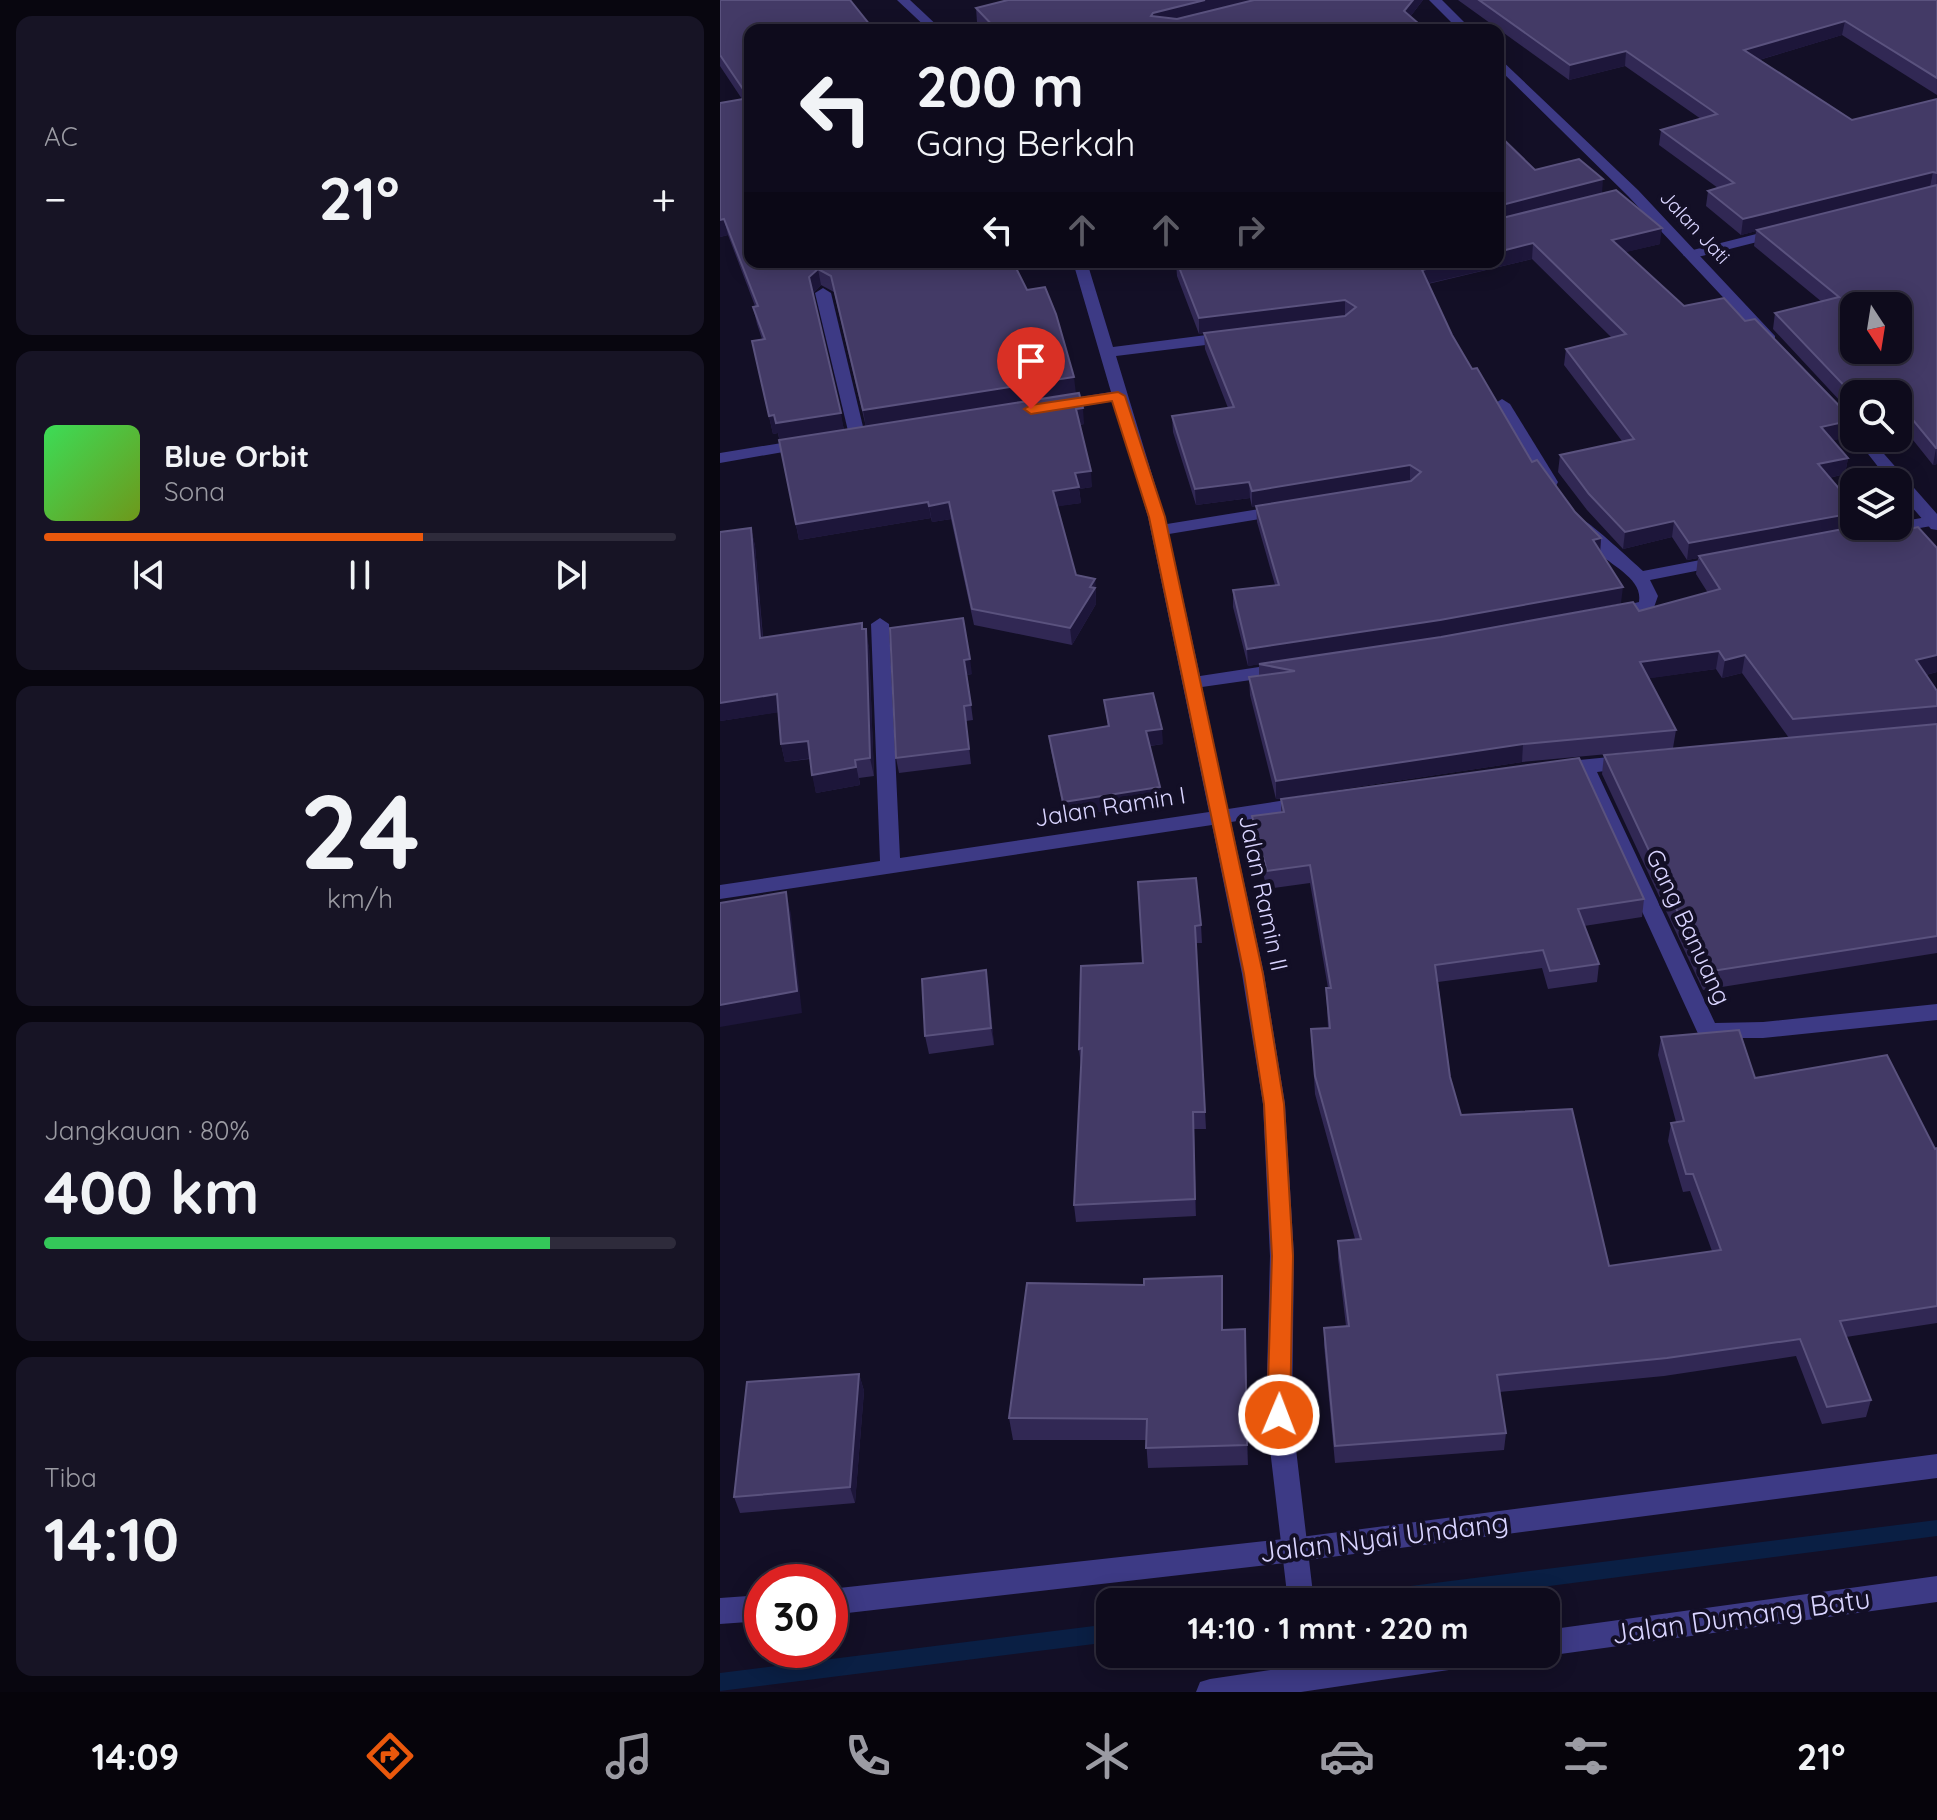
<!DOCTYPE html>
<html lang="id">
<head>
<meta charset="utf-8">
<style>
	:root { --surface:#0e0b1c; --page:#171425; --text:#f1f3f6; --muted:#9b9ba3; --line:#2e2b3b; --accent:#ea580c }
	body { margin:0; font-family:Quicksand,sans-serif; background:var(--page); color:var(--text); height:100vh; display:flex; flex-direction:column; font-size:30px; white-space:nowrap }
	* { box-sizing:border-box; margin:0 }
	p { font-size:26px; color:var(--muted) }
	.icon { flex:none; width:44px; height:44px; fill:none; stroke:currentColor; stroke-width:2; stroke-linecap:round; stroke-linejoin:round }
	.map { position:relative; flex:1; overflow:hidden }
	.sheet { display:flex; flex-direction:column; gap:16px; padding:16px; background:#08060f; width:720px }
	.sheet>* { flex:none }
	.banner { position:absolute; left:24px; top:24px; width:760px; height:244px; border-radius:16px; box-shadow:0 4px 20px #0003,0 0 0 2px var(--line); background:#0e0b1c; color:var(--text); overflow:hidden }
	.needle { width:52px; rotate:168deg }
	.tools { position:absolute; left:1120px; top:292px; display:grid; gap:16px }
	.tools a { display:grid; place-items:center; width:72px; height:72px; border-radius:16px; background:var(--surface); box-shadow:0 4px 20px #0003,0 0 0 2px var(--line); font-size:40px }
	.speed { position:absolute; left:24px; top:1564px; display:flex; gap:16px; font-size:40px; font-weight:700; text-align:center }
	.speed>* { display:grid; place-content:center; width:104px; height:104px; border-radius:50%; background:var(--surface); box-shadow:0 4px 20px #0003,0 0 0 2px var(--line); line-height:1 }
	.speed .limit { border:12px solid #d22; background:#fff; color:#111 }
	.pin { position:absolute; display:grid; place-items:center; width:68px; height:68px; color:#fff; margin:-82px -34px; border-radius:50% 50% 50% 0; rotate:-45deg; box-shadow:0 0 8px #0007 }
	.pin .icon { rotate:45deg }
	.me { position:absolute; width:88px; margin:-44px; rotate:1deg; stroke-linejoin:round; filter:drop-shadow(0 0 6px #0008) }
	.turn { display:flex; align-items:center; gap:28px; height:168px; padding:0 40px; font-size:36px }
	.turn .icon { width:104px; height:104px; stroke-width:2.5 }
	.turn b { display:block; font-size:56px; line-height:68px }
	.lanes { display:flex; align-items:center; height:76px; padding:0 40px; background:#0003; justify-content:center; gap:40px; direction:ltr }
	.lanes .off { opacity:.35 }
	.big { font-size:60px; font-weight:700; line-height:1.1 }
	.sheet .tile { flex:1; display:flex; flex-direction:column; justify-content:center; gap:12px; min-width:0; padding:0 28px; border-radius:16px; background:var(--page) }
	.sheet .dial { align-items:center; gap:0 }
	.dial b { font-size:104px; line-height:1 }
	.song { display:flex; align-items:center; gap:24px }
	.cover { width:96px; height:96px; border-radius:12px; background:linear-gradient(135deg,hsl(130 70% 55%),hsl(80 70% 35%)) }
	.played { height:8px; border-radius:4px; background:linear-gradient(90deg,var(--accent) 60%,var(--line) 60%) }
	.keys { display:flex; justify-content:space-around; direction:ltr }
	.heat { display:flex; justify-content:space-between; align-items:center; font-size:44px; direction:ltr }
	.charge { height:12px; border-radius:6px; background:linear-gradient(90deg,#34c759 80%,var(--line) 0) }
	.trip { position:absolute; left:376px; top:1588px; width:464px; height:80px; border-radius:16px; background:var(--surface); box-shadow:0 4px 20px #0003,0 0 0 2px var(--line); font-weight:700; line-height:80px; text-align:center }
	.tab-bar { display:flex; height:128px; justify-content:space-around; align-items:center; background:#06040b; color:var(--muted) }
	.tab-bar .icon { width:56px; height:56px }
	.tab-bar .active { color:var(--accent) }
	.tab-bar b { font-size:36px; color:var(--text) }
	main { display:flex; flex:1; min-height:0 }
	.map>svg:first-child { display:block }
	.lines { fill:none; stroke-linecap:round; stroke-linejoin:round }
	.stream { fill:#0a1f44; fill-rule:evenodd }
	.minor { fill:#3d3a85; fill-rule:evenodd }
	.tertiary { fill:#3d3a85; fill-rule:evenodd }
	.wall { fill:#312854; fill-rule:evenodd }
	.shaded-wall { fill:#1d163a }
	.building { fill:#433a66; stroke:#5a527e; stroke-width:2; fill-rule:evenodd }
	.route { fill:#ea580c; stroke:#983908; stroke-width:2 }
	.labels { text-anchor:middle; stroke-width:8; stroke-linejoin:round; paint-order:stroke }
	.far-street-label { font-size:20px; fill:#d9d4ff; stroke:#130f26 }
	.street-label { font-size:24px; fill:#d9d4ff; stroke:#130f26 }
	.near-street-label { font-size:28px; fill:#d9d4ff; stroke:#130f26 }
</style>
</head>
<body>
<main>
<section class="sheet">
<div class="tile"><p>AC</p>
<div class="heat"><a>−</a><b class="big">21°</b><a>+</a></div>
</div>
<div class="tile">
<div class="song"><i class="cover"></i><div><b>Blue Orbit</b><p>Sona</p></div></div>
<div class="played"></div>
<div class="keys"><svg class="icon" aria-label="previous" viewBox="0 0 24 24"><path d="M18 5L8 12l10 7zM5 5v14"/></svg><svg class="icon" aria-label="pause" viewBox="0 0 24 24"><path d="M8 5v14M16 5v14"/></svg><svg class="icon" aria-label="next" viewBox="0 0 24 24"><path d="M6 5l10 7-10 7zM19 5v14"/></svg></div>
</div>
<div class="tile dial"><b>24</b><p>km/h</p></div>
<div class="tile"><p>Jangkauan · 80%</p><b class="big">400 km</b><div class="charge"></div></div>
<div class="tile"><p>Tiba</p><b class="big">14:10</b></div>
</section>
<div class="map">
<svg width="1217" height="1692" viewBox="0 0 1217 1692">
	<rect width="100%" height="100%" fill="#130f26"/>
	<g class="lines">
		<g class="stream">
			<polygon points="1217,1520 1217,1536 704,1602 626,1602 628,1596 635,1593"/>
			<polygon points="390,1624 390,1642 0,1691 0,1673"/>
		</g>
		<g class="minor">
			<polygon points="177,0 190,0 222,30 209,30"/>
			<polygon points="1060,228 1067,232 1065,235 970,259 963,255 965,252"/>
			<polygon points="353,262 367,262 393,347 510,332 518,337 510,342 396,356 447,524 564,505 572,510 564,515 449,534 480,676 566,663 575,669 566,675 482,687 508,809 585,797 595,804 585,811 511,822 544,974 565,1104 574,1256 572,1415 594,1602 568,1602 546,1415 550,1256 543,1104 522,974 492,825 0,899 0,885 160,861 151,624 160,618 169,624 180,858 489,812 428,517 394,401 335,411 327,406 335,401 391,392"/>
			<polygon points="103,288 111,293 145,435 137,440 129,435 95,293"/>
			<polygon points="782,399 790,404 838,482 836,486 830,487 822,482 774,404"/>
			<polygon points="86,439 92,441 94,444 92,447 0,463 0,453"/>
			<polygon points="1213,516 1217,517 1217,525 1131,540 1122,535 1125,531 1153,526 1178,526 1178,522"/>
			<path d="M864,521C871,523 913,562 923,571L1001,556L1010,561L1001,566L930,580L938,596L933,610L893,620L887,618L884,614L887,610L919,602C923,580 894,567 880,554C872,547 865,538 858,530L855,526Z"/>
			<polygon points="910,755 917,757 920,762 917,767 877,772 995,1023 1043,1022 1217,1004 1217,1020 1043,1038 980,1038 859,774 839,776 829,769 839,762"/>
			<polygon points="576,1654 604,1654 607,1677 603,1686 593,1690 583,1686"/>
		</g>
		<g class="tertiary">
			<polygon points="709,0 722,0 752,30 739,30"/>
			<polygon points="778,57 918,190 1055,336 1055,342 1045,342 908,196 778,68"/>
			<polygon points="1134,436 1150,438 1217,514 1217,530 1211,529 1178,491 1178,482 1170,482"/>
			<polygon points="1217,1454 1217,1478 573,1562 110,1615 110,1589 573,1538"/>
			<polygon points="1217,1576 1217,1602 826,1656 821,1654 826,1654 826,1630"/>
			<polygon points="42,1595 42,1621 0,1624 0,1598"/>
			<polygon points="659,1654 763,1654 759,1663 749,1667 581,1692 476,1692 480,1682 490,1679"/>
		</g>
	</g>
	<g class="wall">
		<path d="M0,0L30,30V262H293L356,394L364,424L360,425L372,487L359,489L361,503L337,506L356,575L375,579L376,604L352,645L254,625L231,519L212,522L211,518L79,540L58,433L53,434L32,341L42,339L37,324L33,307L35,306L8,235L0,237V103L22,99L0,66ZM101,285L114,292L146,427L124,430L93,293Z"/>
		<polygon points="288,0 703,0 690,17 706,30 265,30 257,22 256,8"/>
		<polygon points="738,0 1217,0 1217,95 1122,35 1039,60 1132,120 1217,99 1217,464 1213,465 1181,425 1178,426 1178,394 1134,394 1134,416 1053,329 1055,313 1102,302 1034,246 1036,231 1021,235 986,206 988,191 998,188 939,145 941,130 981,119 905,66 849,80"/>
		<path d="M815,170L882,193L940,244L905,252L964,306L1025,321L1133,420L1129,437L1112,440L1128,458L1125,474L1109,478L1134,526L1161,535L1217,548V672L1206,675L1217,691V724L1069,738L1022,673L1002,678L996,669L929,678L956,730L953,748L802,762L556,799L530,695L529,677L539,676V664L528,666L513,607V590L555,585L537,522L536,506L532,507L530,498L476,505L453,432L452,416L508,408L485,349L484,333L479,334L457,276L456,262H778ZM812,259L892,338L846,349L844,365L902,441L840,455L838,472L867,510L903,549L952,537L967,560L978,558L976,574L988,593L919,611L720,637L901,603L880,551L881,538L855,512L812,462L752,369L732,335L708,284Z"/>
		<polygon points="31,528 35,546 43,637 143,629 149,647 154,776 139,778 140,785 96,793 90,759 65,762 61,744 58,712 0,721 0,532"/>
		<polygon points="170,628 252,674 247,675 253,720 246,721 251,764 179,773 176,758"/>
		<polygon points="384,700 443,744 430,746 442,802 345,817 331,751 329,736 388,727"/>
		<polygon points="1217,724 1217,953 983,990 882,774 884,755"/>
		<polygon points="561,799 924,899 922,917 864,926 879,964 877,982 828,989 822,968 718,982 730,1077 741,1115 889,1266 992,1251 970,1191 963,1192 948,1141 951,1123 956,1122 938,1055 941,1037 1035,1078 1217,1148 1217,1323 1126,1337 1151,1400 1146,1417 1102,1424 1076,1356 944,1376 779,1392 786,1433 784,1450 615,1463 604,1345 604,1328 626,1326 618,1258 618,1241 635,1239 595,1094 591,1029 608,1028 606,988 608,988 590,883 547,889 533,834 532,816 561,812"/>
		<polygon points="418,882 481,925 482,943 476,943 486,1129 474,1129 476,1216 356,1222 354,1205 361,1066 359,1049 423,963"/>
		<polygon points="266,970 274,1045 209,1054 205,1036"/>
		<polygon points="503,1298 503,1330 525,1329 528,1465 428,1468 426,1440 293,1440 289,1418"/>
		<polygon points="139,1374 144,1391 135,1503 20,1513 14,1497"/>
	</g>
	<g class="shaded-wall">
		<polygon points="485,0 544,0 434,27 431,16 433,13"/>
		<polygon points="693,0 703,0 683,26 684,11"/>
		<polygon points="1125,21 1122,35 1022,65 1024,50"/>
		<polygon points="906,51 905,66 849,80 850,65"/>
		<polygon points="1213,172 1210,187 1021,235 1023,219"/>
		<polygon points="883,179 882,194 778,221 778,206"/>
		<polygon points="4,219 8,235 0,237 0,220"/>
		<polygon points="942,228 940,244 890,256 892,240"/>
		<polygon points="813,243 812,259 701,285 702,270 734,262 778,262 778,252"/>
		<polygon points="98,269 101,285 92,294 89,277"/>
		<polygon points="625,300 625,316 479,334 479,318"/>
		<polygon points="354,377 356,394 146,428 143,410"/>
		<polygon points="363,408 364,424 358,425 356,409"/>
		<polygon points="1184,409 1181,425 1178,426 1178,410"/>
		<polygon points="121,413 124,431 60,441 58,433 53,434 49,416"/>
		<polygon points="1133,420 1129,437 1098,444 1101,427"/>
		<polygon points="1216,448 1217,464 1213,465"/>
		<polygon points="1128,458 1125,474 1095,481 1098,464"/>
		<polygon points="690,465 690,481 532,507 532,491"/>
		<polygon points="371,471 372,487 359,489 361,503 334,507 333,491 355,473"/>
		<polygon points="529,482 530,498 476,505 475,489"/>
		<polygon points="208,502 211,518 79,540 76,524"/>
		<polygon points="229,502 231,519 212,522 209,506"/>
		<polygon points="1134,513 1134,526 1137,526 1136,529 967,560 969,543"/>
		<polygon points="954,521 952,537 903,549 905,532"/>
		<polygon points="31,528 35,546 44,655 40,638"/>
		<polygon points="881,538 880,554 873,540"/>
		<polygon points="375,579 376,604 352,645 350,628 370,587"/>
		<polygon points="903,587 901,603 720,637 528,666 527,649"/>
		<polygon points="146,629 149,647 154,776 150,758"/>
		<polygon points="999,651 996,669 918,680 920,662"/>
		<polygon points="1025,655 1022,673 1002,678 1005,660"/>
		<polygon points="1217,655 1217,672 1192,678 1196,660"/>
		<polygon points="250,659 252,674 247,675 244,660"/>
		<polygon points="57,694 61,712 0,721 0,703"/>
		<polygon points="442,729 443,744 428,746 426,731"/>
		<polygon points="88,741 92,758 65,762 61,744"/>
		<polygon points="803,744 802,762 556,799 556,781"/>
		<polygon points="135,760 140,785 96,793 92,775"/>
		<polygon points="440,787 442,802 345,817 343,802"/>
		<polygon points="66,892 71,914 82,1013 0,1027 0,1005"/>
		<polygon points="266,970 269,987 274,1045 271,1028"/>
		<polygon points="473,1112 474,1129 476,1216 475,1199"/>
		<polygon points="502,1276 503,1298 503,1351 502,1330"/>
		<polygon points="525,1329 526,1350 528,1465 527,1445"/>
		<polygon points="139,1374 144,1391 135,1503 130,1487"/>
	</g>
	<g class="building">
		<polygon points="0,0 130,0 154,30 30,30 30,262 293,262 307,290 325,287 336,314 354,377 143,410 111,276 98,269 89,277 121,413 56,423 54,415 49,416 32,341 45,339 33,307 38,306 4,219 0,220 0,103 29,98 0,55"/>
		<polygon points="288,0 485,0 433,13 431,16 457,19 534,0 693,0 684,11 706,30 277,30 256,8"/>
		<polygon points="759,0 1217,0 1217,78 1125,21 1024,50 1132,120 1217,99 1217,173 1213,172 1023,219 988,191 1014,183 941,130 997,114 906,51 850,65"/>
		<polygon points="778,134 815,170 859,159 883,179 778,206 778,208"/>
		<path d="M1217,185V448H1216L1184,409L1178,410V394H1134V396L1055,313L1119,297L1037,230ZM1134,306H1178V350H1134Z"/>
		<polygon points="896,190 942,228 892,240 964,306 1004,298 1025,321 1035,319 1133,420 1101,427 1128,458 1098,464 1134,506 1134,513 969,543 954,521 905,532 869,494 840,455 914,439 846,349 906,334 813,243 778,252 778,219"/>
		<polygon points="457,262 734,262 702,270 732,335 752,369 757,368 812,462 817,460 855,512 881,538 873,540 903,587 720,620 527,649 513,590 559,585 536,506 691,481 701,472 690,465 532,491 529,482 475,489 452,416 514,407 484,333 625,316 636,307 625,300 479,318"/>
		<polygon points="359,393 363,408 356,409 371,471 355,473 359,487 333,491 356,575 375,579 370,587 375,588 350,628 252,609 229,502 209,506 208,502 76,524 59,440"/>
		<polygon points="1139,526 1153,526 1161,535 1198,527 1217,548 1217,655 1196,660 1217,691 1217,706 1073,719 1025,655 1005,660 999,651 920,662 956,730 803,744 556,781 529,677 575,671 539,664 721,637 913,602 919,611 1000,589 979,556"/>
		<polygon points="31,528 40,638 142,623 142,629 146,629 150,758 135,760 136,767 92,775 88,741 61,744 57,694 0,703 0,532"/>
		<polygon points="243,618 250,659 244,660 251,705 244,706 249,749 176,758 170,628"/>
		<polygon points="433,693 442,729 426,731 440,787 343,802 329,736 389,726 384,700"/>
		<polygon points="1217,724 1217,936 986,972 884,755"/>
		<polygon points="859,758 924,899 858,909 879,964 830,971 823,950 715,965 730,1077 741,1115 852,1109 889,1266 1001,1250 973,1174 966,1174 951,1123 964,1121 941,1037 1019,1030 1035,1078 1167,1055 1215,1149 1217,1148 1217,1306 1120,1321 1151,1400 1107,1407 1080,1339 947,1358 777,1375 786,1433 615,1446 604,1328 629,1326 618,1241 641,1239 595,1076 591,1029 610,1028 606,988 611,988 590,865 547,871 532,816 564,812 561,799"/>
		<polygon points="476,878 481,925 475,926 485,1112 473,1112 475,1199 354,1205 362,1048 359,1049 361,966 423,963 418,882"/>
		<polygon points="66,892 77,991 0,1005 0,903"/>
		<polygon points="266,970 271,1028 205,1036 202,979"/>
		<polygon points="502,1276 502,1330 525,1329 527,1445 426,1448 427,1419 289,1418 307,1283 424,1285 424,1279"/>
		<polygon points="139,1374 130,1487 14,1497 27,1382"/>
	</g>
	<polygon class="route" points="398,392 405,396 445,517 543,974 564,1104 573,1256 570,1415 567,1422 559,1425 551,1422 547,1415 552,1256 544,1104 524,974 429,517 392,401 311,414 304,409 311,405"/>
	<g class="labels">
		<g class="far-street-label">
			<text transform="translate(975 227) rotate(47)" y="7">Jalan Jati</text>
		</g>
		<g class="street-label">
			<text transform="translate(390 807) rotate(-9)" y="8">Jalan Ramin I</text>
			<text transform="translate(543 893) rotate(78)" y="8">Jalan Ramin II</text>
			<text transform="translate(968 927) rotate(65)" y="8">Gang Banuang</text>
		</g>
		<g class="near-street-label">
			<text transform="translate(664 1537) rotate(-7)" y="10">Jalan Nyai Undang</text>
			<text transform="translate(1021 1616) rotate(-8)" y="10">Jalan Dumang Batu</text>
		</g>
	</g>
</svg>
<div class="tools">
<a><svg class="needle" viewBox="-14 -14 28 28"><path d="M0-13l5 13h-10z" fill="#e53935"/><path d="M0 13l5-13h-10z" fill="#9b9ba3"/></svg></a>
<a><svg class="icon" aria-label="search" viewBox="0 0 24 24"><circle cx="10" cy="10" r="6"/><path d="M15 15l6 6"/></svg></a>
<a><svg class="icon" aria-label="layers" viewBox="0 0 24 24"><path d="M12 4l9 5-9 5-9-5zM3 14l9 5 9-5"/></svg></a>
</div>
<div class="speed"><div class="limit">30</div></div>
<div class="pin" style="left:311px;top:409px;background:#d93025"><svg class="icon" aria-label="arrive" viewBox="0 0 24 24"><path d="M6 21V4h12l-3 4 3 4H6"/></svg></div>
<svg class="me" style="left:559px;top:1415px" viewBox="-20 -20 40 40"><circle r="17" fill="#ea580c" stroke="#fff" stroke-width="3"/><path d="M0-11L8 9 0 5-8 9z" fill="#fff"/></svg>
<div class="trip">14:10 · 1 mnt · 220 m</div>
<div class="banner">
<div class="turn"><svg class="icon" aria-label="left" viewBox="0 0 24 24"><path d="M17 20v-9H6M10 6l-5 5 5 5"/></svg><div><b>200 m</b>Gang Berkah</div></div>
<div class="lanes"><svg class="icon" aria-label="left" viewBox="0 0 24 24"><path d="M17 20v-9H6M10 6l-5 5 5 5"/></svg><svg class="icon off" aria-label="ahead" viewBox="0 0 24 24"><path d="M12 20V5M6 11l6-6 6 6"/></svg><svg class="icon off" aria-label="ahead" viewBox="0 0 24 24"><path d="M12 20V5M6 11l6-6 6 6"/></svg><svg class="icon off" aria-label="right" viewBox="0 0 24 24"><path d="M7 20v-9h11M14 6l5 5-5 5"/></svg></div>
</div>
</div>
</main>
<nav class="tab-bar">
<b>14:09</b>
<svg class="icon active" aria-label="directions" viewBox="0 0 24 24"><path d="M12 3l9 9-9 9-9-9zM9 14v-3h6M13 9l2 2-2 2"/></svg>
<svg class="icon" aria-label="music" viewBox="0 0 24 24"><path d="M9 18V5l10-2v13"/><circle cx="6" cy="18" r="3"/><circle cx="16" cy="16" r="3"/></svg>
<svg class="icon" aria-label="phone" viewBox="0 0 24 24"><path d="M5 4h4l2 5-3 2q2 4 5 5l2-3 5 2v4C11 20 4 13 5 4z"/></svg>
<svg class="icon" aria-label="climate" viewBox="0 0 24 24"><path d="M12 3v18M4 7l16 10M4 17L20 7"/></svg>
<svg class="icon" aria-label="car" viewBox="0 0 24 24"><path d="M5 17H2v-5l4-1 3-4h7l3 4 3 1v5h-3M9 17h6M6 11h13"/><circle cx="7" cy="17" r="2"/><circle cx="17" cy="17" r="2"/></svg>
<svg class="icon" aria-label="filters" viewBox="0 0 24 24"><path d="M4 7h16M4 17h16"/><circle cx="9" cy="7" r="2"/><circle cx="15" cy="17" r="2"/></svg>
<b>21°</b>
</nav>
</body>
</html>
